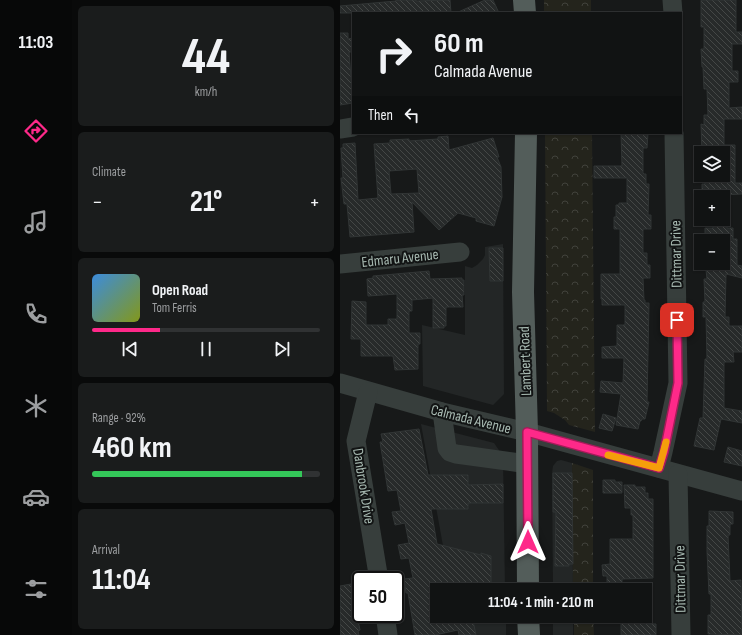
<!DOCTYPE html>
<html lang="en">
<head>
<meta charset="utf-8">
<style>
	:root { --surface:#111313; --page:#1a1c1c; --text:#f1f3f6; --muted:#9c9ea0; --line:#303233; --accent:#fe2989 }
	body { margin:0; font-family:"Sofia Sans Condensed",sans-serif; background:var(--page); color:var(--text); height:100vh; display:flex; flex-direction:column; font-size:15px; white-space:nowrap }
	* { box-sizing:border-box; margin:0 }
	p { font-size:13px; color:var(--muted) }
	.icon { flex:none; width:22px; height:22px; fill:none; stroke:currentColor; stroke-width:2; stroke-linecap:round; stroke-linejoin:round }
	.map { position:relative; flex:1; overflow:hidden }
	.details { display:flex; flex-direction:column; gap:6px; padding:6px; background:#090a0a; width:268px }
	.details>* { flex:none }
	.top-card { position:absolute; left:12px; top:12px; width:330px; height:122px; border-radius:0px; box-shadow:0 1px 3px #0004,0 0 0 1px var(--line); background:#111313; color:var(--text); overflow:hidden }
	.fabs { position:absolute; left:354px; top:146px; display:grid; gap:8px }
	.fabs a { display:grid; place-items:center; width:36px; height:36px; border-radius:0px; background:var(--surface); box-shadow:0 1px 3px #0004,0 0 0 1px var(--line); font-size:20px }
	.speed { position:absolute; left:12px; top:571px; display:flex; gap:8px; font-size:20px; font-weight:700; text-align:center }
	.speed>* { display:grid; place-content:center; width:52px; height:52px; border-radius:50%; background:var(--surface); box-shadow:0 1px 3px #0004,0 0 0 1px var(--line); line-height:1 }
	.speed .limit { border:2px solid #111; border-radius:6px; background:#fff; color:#111 }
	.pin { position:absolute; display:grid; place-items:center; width:34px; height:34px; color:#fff; margin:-17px; border-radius:8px; box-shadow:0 2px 6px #0006 }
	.me { position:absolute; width:44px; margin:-22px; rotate:0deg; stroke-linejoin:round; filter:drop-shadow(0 0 3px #0008) }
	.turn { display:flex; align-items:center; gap:14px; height:84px; padding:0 16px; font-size:18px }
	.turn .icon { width:52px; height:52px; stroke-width:2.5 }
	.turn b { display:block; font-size:28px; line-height:34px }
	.then { display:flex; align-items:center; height:38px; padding:0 16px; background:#0003; gap:8px; font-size:15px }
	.big { font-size:30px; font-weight:700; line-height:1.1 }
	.details .widget { flex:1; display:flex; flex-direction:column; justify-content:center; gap:6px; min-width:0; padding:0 14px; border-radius:6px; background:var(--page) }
	.details .dial { align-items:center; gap:0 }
	.dial b { font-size:52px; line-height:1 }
	.song { display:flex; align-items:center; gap:12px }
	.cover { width:48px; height:48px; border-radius:6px; background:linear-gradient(135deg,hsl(210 70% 55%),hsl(70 70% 35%)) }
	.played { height:4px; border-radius:2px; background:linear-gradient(90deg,var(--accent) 30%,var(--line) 30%) }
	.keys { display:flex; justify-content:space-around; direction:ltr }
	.heat { display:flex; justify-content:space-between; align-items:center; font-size:22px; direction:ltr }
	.charge { height:6px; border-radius:3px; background:linear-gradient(90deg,#34c759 92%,var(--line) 0) }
	.trip { position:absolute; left:90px; top:583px; width:222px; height:40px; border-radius:0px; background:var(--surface); box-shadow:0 1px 3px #0004,0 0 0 1px var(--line); font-weight:700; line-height:40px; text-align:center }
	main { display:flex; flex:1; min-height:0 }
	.menu { display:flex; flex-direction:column; width:72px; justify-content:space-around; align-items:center; background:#070808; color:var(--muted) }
	.menu .icon { width:28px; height:28px }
	.menu .active { color:var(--accent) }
	.menu b { font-size:18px; color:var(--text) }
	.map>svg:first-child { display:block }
	.built { fill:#232626 }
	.forest { fill:url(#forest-crowns) }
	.building { fill:url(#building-back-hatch); stroke:#313535; fill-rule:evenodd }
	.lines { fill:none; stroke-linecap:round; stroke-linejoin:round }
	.minor { stroke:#373e3c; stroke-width:19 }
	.major { stroke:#535d5a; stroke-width:22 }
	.route-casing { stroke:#a51b59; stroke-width:10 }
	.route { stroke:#fe2989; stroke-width:7 }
	.slow { stroke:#f59e0b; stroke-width:7 }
	.labels { text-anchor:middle; stroke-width:4; stroke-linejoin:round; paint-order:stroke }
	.street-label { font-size:15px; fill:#a8bab2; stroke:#121414 }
</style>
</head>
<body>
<main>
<nav class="menu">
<b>11:03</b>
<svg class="icon active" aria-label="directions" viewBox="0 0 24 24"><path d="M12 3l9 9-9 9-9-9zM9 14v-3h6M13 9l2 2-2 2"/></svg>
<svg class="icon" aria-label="music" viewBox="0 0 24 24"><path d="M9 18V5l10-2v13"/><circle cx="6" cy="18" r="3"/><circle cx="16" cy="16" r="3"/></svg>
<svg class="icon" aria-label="phone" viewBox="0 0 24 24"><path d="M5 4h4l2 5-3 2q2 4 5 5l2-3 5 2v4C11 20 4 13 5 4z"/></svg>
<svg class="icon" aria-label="climate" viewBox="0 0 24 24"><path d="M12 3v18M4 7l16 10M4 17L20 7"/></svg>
<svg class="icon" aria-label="car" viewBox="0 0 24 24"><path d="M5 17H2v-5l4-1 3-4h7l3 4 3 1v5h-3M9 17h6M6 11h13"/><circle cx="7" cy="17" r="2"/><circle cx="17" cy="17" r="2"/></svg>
<svg class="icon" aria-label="filters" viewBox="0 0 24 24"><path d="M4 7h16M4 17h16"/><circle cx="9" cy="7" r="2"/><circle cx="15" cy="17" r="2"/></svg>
</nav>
<section class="details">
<div class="widget dial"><b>44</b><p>km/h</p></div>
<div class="widget"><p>Climate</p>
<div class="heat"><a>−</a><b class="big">21°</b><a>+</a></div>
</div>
<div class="widget">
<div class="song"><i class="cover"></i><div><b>Open Road</b><p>Tom Ferris</p></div></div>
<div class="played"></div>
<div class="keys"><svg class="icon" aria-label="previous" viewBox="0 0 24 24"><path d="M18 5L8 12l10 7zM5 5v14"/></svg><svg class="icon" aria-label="pause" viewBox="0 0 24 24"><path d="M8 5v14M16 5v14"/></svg><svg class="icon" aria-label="next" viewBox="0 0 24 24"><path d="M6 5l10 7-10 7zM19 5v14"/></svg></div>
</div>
<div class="widget"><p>Range · 92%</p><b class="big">460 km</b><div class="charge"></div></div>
<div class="widget"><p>Arrival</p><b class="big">11:04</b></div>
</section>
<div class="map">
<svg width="402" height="635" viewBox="0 0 402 635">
	<defs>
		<pattern id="forest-crowns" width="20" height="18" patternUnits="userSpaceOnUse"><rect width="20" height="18" fill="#24241c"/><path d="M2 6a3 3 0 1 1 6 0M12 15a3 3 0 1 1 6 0" fill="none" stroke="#41423b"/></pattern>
		<pattern id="building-back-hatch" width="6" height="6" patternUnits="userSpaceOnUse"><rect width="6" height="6" fill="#272a2a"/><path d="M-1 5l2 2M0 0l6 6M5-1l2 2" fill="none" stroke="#444746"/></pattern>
	</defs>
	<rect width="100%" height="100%" fill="#171919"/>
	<g class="built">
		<polygon points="163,244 164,394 153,405 83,386 82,325 125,335 125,266 132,268 137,265 143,259 145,255 145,247"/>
		<polygon points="81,424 154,443 163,456 165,590 111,590"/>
		<polygon points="221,460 232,463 233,590 213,590 212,473 213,466 217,461"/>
		<polygon points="116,616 166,616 166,635 120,635"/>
		<rect x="213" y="616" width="20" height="19"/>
	</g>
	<g class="forest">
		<rect x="204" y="0" width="47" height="13"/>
		<polygon points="205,133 252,133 255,432 229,425 225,420 214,413 207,411"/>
		<polygon points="232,463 253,470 253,590 233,590"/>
		<polygon points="234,616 253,616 254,635 234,635"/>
	</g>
	<g class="building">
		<polygon points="56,0 76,0 76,1 110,0 111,13 0,13 0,6 56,1"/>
		<polygon points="145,0 153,0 159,13 116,13"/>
		<polygon points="361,0 396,0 396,32 402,32 402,44 392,44 392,71 398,71 398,82 389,82 389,108 402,107 402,119 384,119 384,145 395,145 395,183 402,183 402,194 382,195 382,197 362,197 362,184 365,184 365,175 383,175 383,153 362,153 361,124 364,125 364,115 368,115 367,89 364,89 363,67 362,67 361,49 364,49 364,27 361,27"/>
		<polygon points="0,33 8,33 8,39 13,38 13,52 9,52 13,103 0,105"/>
		<polygon points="281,133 308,133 307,148 303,148 303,173 304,174 306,174 306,184 309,184 308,215 311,215 311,229 303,229 303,253 307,253 307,265 310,265 310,278 303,278 304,300 305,300 305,303 309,303 307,402 309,402 305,419 302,419 301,421 300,421 298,429 276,425 281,394 260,392 261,381 283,383 284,358 262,358 262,347 277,346 277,325 285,325 285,305 262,305 262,299 261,299 261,274 280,274 280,229 274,229 274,217 276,217 276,205 279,205 279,203 287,203 287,178 254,178 254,166 282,166"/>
		<path d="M108,136L109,150L153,138L159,157H157L161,167L162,197L154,226L136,221V218L118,213L99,230L72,202L74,232L10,237L7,204H4L1,178H3L1,148H3V144L15,143L18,200L38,198L34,144L50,143V140L69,139V141L98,139V137ZM77,169L79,193L51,194L49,171Z"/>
		<polygon points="387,221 387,228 393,228 393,239 397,239 397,265 402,266 402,278 386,274 385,317 389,317 389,326 402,326 402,352 393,352 394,362 384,362 384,408 402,411 402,423 381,419 374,450 354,446 360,418 363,418 365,359 367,359 366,317 363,317 363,302 365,302 364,279 367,279 366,270 383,270 383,241 365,241 365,228 373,228 373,222"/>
		<polygon points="149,248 163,248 163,281 150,281"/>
		<polygon points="89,271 90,279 122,278 122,280 124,280 124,295 122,295 123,307 106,307 106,326 104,326 104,328 93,328 93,298 72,300 72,311 69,311 69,333 80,333 80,344 78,344 78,369 55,370 53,356 21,356 21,339 11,339 12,301 26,302 26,325 48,325 48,319 57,319 57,294 28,296 27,279 33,278 33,276"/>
		<polygon points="263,414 276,418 272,431 259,428"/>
		<polygon points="79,429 88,475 128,475 128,485 163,484 163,503 128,503 128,509 91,509 97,544 141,555 141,553 151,556 151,590 126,585 127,590 97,590 97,616 132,616 136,635 119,635 118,630 95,635 75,635 68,593 66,593 64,579 73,578 69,558 61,559 58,545 69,543 65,523 55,525 52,512 61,511 57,490 48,491 40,442 43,442 41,434"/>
		<polygon points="388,447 402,451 402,466 384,462"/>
		<polygon points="213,473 232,473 233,564 229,564 229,566 215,566 216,512 213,512"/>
		<polygon points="263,480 275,480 275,482 282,482 282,493 263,493"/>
		<polygon points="284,485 295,485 295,487 305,487 305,493 308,493 308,499 313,499 313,578 282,579 282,584 280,584 280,586 267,586 267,576 263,576 262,565 270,564 270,539 293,539 293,515 291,515 291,508 285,508"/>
		<polygon points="369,511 393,512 393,524 390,524 390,535 388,535 390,581 401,580 402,635 368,634 368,615 371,615 371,594 369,594 367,551 367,526 369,526"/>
		<polygon points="11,584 20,630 18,631 19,635 0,635 0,586"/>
		<polygon points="281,623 316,624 316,635 281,635"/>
	</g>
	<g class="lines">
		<g class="minor">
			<polyline points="332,0 333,13"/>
			<polyline points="0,129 13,127"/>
			<polyline points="0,264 120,252"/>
			<polyline points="0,383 102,412 187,432 402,491"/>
			<polyline points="28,392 16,441 39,580"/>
			<polyline points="102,412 107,448 110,452 116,454 188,464"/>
			<polyline points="319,468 323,452 338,383 334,133"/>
			<polyline points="338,474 341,635"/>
			<polyline points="45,614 48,635"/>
		</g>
		<g class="major">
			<polyline points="184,0 185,13"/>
			<polyline points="186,133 183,292 187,432 188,590"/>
			<polyline points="188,616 189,635"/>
		</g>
	</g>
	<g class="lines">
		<g class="route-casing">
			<polyline id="route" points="188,542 187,432 319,468 324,452 338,383 337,320"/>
		</g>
		<use href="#route" class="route"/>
		<polyline class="slow" points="268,455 319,468 326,442"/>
	</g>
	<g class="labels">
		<g class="street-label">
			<text transform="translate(336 254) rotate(-91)" y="5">Dittmar Drive</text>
			<text transform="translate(60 258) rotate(-6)" y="5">Edmaru Avenue</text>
			<text transform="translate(185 361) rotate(-92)" y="5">Lambert Road</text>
			<text transform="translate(131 419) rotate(14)" y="5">Calmada Avenue</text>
			<text transform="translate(24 486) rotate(81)" y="5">Danbrook Drive</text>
			<text transform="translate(340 579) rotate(-91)" y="5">Dittmar Drive</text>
		</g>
	</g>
</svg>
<div class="fabs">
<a><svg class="icon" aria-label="layers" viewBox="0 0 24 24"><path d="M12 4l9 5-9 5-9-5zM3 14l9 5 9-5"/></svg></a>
<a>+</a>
<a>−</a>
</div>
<div class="speed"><div class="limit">50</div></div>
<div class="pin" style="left:337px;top:320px;background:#d93025"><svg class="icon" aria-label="arrive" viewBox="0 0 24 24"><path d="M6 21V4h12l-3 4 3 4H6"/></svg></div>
<svg class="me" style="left:188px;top:542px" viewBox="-20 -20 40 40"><path d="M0-17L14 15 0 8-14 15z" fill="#fe2989" stroke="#fff" stroke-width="4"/></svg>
<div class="trip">11:04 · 1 min · 210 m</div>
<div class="top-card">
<div class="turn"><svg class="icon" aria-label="right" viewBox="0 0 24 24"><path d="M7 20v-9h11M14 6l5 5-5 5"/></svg><div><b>60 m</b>Calmada Avenue</div></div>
<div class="then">Then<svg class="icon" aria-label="left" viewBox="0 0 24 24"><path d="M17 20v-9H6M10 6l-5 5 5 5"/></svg></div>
</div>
</div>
</main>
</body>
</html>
